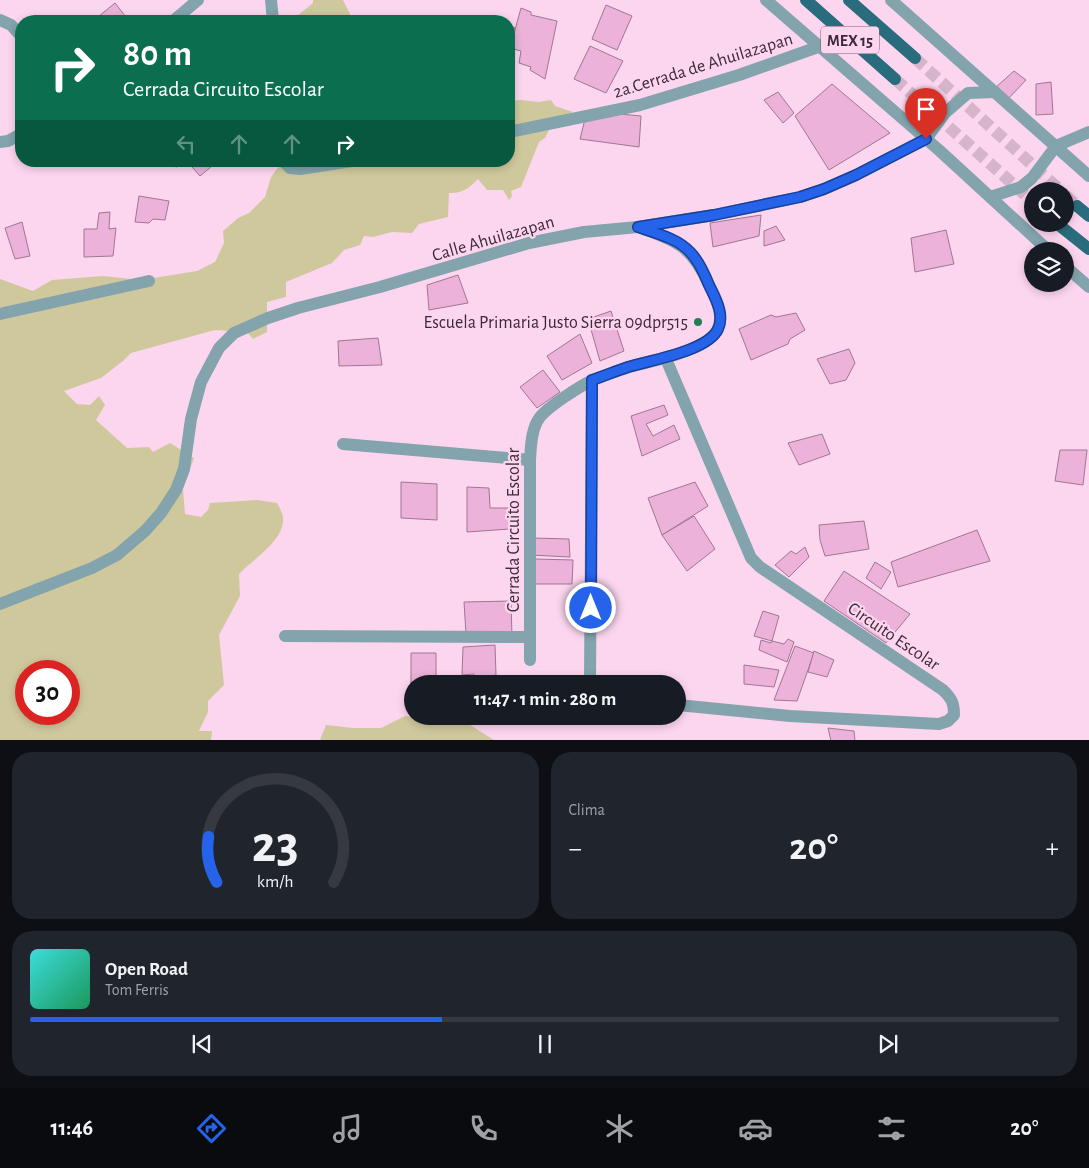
<!DOCTYPE html>
<html lang="es">
<head>
<meta charset="utf-8">
<style>
	:root { --surface:#171b24; --page:#20242c; --text:#f1f3f6; --muted:#9ea1a6; --line:#363941; --accent:#2563eb }
	body { margin:0; font-family:"Alegreya Sans",sans-serif; background:var(--page); color:var(--text); height:100vh; display:flex; flex-direction:column; font-size:19px; white-space:nowrap }
	* { box-sizing:border-box; margin:0 }
	p { font-size:16px; color:var(--muted) }
	.icon { flex:none; width:28px; height:28px; fill:none; stroke:currentColor; stroke-width:2; stroke-linecap:round; stroke-linejoin:round }
	.map { position:relative; height:740px; overflow:hidden }
	.panel { display:flex; flex-direction:column; gap:12px; padding:12px; background:#0d0f14; flex:1 }
	.panel>* { flex:none }
	.banner { position:absolute; left:15px; top:15px; width:500px; height:152px; border-radius:20px; box-shadow:0 2px 8px #0003; background:#0b6e4f; color:#fff; overflow:hidden }
	.tools { position:absolute; left:1024px; top:182px; display:grid; gap:10px }
	.tools a { display:grid; place-items:center; width:50px; height:50px; border-radius:50%; background:var(--surface); box-shadow:0 2px 8px #0003; font-size:25px }
	.speed { position:absolute; left:15px; top:660px; display:flex; gap:10px; font-size:25px; font-weight:700; text-align:center }
	.speed>* { display:grid; place-content:center; width:65px; height:65px; border-radius:50%; background:var(--surface); box-shadow:0 2px 8px #0003; line-height:1 }
	.speed .limit { border:8px solid #d22; background:#fff; color:#111 }
	.pin { position:absolute; display:grid; place-items:center; width:42px; height:42px; color:#fff; margin:-51px -21px; border-radius:50% 50% 50% 0; rotate:-45deg; box-shadow:0 0 5px #0007 }
	.pin .icon { rotate:45deg }
	.me { position:absolute; width:55px; margin:-28px; rotate:0deg; stroke-linejoin:round; filter:drop-shadow(0 0 4px #0008) }
	.turn { display:flex; align-items:center; gap:18px; height:105px; padding:0 25px; font-size:22px }
	.turn .icon { width:65px; height:65px; stroke-width:2.5 }
	.turn b { display:block; font-size:35px; line-height:42px }
	.lanes { display:flex; align-items:center; height:48px; padding:0 25px; background:#0003; justify-content:center; gap:25px; direction:ltr }
	.lanes .off { opacity:.35 }
	.big { font-size:38px; font-weight:700; line-height:1.1 }
	.panel .tile { flex:1; display:flex; flex-direction:column; justify-content:center; gap:8px; min-width:0; padding:0 18px; border-radius:20px; background:var(--page) }
	.panel .dial { align-items:center; gap:0 }
	.dial svg { height:130px; overflow:visible; fill:none; stroke:var(--line); stroke-width:7; stroke-linecap:round; text-anchor:middle }
	.dial text { fill:var(--text); stroke:none }
	.song { display:flex; align-items:center; gap:15px }
	.cover { width:60px; height:60px; border-radius:8px; background:linear-gradient(135deg,hsl(180 70% 55%),hsl(150 70% 35%)) }
	.played { height:5px; border-radius:2px; background:linear-gradient(90deg,var(--accent) 40%,var(--line) 40%) }
	.keys { display:flex; justify-content:space-around; direction:ltr }
	.heat { display:flex; justify-content:space-between; align-items:center; font-size:28px; direction:ltr }
	.panel .tiles { flex:1; display:grid; gap:12px; grid-template-columns:1fr 1fr }
	.tile:last-child { grid-column:span 2 }
	.trip { position:absolute; left:404px; top:675px; width:282px; height:50px; border-radius:25px; background:var(--surface); box-shadow:0 2px 8px #0003; font-weight:700; line-height:50px; text-align:center }
	.tab-bar { display:flex; height:80px; justify-content:space-around; align-items:center; background:#090b0e; color:var(--muted) }
	.tab-bar .icon { width:35px; height:35px }
	.tab-bar .active { color:var(--accent) }
	.tab-bar b { font-size:22px; color:var(--text) }
	.map>svg:first-child { display:block }
	.green { fill:#d0c89d; fill-rule:evenodd }
	.building { fill:#ecb2d9; stroke:#a07692 }
	.lines { fill:none; stroke-linecap:round; stroke-linejoin:round }
	.major-tunnel { stroke:#d6b4ca; stroke-width:12; stroke-dasharray:12 6; stroke-linecap:butt }
	.minor { stroke:#83a3ad; stroke-width:12 }
	.major { stroke:#296c7e; stroke-width:12 }
	.route-casing { stroke:#184099; stroke-width:12 }
	.route { stroke:#2563eb; stroke-width:9 }
	.poi-dot { fill:#247f55; stroke:#fcd6ef; stroke-width:2 }
	.labels { text-anchor:middle; stroke-width:4.5; stroke-linejoin:round; paint-order:stroke }
	.shield { fill:#fcd6ef; stroke:#765e6e; stroke-width:1 }
	.shield-label { font-size:16px; font-weight:bold; fill:#3c2a36 }
	.street-label { font-size:18px; fill:#3c2a36; stroke:#fcd6ef }
	.poi-label { font-size:18px; fill:#3c2a36; stroke:#fcd6ef; text-anchor:end }
</style>
</head>
<body>
<div class="map">
<svg width="1089" height="741" viewBox="0 0 1089 741">
	<rect width="100%" height="100%" fill="#fcd6ef"/>
	<g class="green">
		<polygon points="313,0 343,0 350,14 349,21 300,21 297,16 313,3"/>
		<path d="M521,100L539,102L551,100L555,106L573,112L550,128L545,138L539,142L521,187L511,191L512,196L509,200L503,190H487L478,179C469,188 462,194 449,193L448,217L419,224L412,233L392,232L373,237L364,236L360,245L344,250L332,263L286,282V297L267,302V332L253,339L247,332L215,330L131,353L123,361L101,378L64,391L77,404L90,405L99,396L105,405L96,420L127,448L149,447L153,452L170,443L194,458L183,489L185,514L201,517L208,510L210,503L257,500L277,503C279,507 283,513 283,518C285,540 252,560 239,574L240,596L219,635L224,685L208,701V712L199,731H212L211,740H0V279L33,291L52,280L103,276L141,280L197,271L215,262L224,243L223,231L238,218L249,213L265,197L271,177L283,161H509V101ZM26,671H69V714H26Z"/>
		<polygon points="405,716 467,723 494,740 320,740 326,725 353,728 381,728"/>
	</g>
	<g class="building">
		<polygon points="115,3 129,21 93,21"/>
		<polygon points="606,5 632,16 617,50 592,39"/>
		<polygon points="521,8 531,12 531,15 557,21 545,79 530,70 531,67 519,63 521,51 510,48"/>
		<polygon points="509,25 515,28 511,43 509,43"/>
		<polygon points="590,46 623,61 606,93 574,79"/>
		<polygon points="1014,71 1026,80 1007,100 995,88"/>
		<polygon points="1051,82 1053,114 1036,115 1036,84"/>
		<polygon points="832,84 890,133 829,170 795,116"/>
		<polygon points="778,92 794,113 783,123 764,100"/>
		<polygon points="587,111 641,116 639,147 580,139"/>
		<polygon points="151,161 178,161 177,167"/>
		<polygon points="198,161 208,161 212,166 200,176 192,167"/>
		<polygon points="139,196 169,201 165,220 153,219 149,223 135,222"/>
		<polygon points="110,212 109,229 116,228 113,256 84,257 84,229 97,229 99,213"/>
		<polygon points="761,215 759,236 713,247 710,223"/>
		<polygon points="22,222 30,256 15,259 5,228"/>
		<polygon points="776,226 785,240 764,246 764,231"/>
		<polygon points="946,230 954,264 915,272 911,238"/>
		<polygon points="458,275 468,303 429,310 427,285"/>
		<polygon points="611,311 624,351 600,361 588,319"/>
		<polygon points="796,313 805,330 790,339 788,344 751,360 739,329 771,315 776,317"/>
		<polygon points="580,334 592,363 562,380 547,356"/>
		<polygon points="378,338 382,365 339,366 338,341"/>
		<polygon points="849,349 855,363 846,380 830,384 817,359"/>
		<polygon points="543,370 560,392 537,408 520,387"/>
		<polygon points="664,405 668,415 646,424 653,436 674,425 680,439 642,456 631,416"/>
		<polygon points="822,434 830,454 799,465 788,443"/>
		<polygon points="1060,450 1087,450 1083,485 1055,481"/>
		<polygon points="401,482 437,484 437,520 401,518"/>
		<polygon points="695,482 708,506 662,535 648,498"/>
		<polygon points="467,487 489,488 490,508 510,508 510,529 467,532"/>
		<polygon points="694,516 715,549 687,571 662,535"/>
		<polygon points="864,521 869,549 825,556 820,540 819,525"/>
		<polygon points="977,530 990,561 898,587 891,562"/>
		<polygon points="533,538 569,539 570,557 530,555"/>
		<polygon points="805,547 809,557 789,577 775,565 791,551 796,554"/>
		<polygon points="535,559 573,560 572,584 534,584"/>
		<polygon points="875,562 891,572 881,589 866,578"/>
		<polygon points="844,571 910,614 886,643 824,601"/>
		<polygon points="511,601 512,637 466,634 464,602"/>
		<polygon points="763,611 779,616 772,641 754,636"/>
		<polygon points="788,639 794,642 787,662 759,650 761,640 771,643 772,641 784,644"/>
		<polygon points="495,645 496,675 488,676 489,684 475,684 474,674 462,675 463,647"/>
		<polygon points="795,646 814,653 797,701 774,700"/>
		<polygon points="814,651 834,660 827,677 808,672"/>
		<polygon points="411,653 436,653 436,684 412,684 411,690"/>
		<polygon points="744,665 779,670 774,687 744,684"/>
		<polygon points="828,728 854,731 855,741 831,741"/>
	</g>
	<g class="lines">
		<g class="major-tunnel">
			<polyline points="915,58 1061,191"/>
			<polyline points="895,79 1032,201"/>
			<polyline points="1065,195 1077,206"/>
		</g>
		<g class="minor">
			<polyline points="271,0 273,21"/>
			<polyline points="766,0 940,151 1049,251"/>
			<polyline points="891,0 1089,176"/>
			<polyline points="0,20 11,25 21,36"/>
			<polyline points="173,21 198,0"/>
			<polyline points="509,132 640,105 739,75 818,47"/>
			<polyline points="0,142 8,141 21,134"/>
			<polyline points="283,161 290,168 300,169 352,161"/>
			<polyline points="990,197 1021,187 1032,178 1056,146 1089,132"/>
			<polyline points="1065,266 1089,287"/>
			<polyline points="0,314 149,281"/>
			<path d="M666,359L751,558L760,567L943,690C952,699 954,703 954,715L948,721L939,724L790,716L678,705"/>
			<polyline points="343,444 530,460"/>
			<polyline points="0,604 92,568 117,555 145,531 161,513 176,490 184,469 191,419 201,382 219,348 234,333 268,318 298,308 380,287 529,243 584,232 638,227 714,215 800,197 824,189 856,175 926,139 945,113 968,93 995,92"/>
			<polyline points="285,636 530,637"/>
			<path d="M530,660V460C531,446 531,429 540,417C549,406 580,386 593,380C605,375 617,371 629,367C650,361 713,350 719,326C723,311 715,296 708,283C692,247 676,240 641,228"/>
			<polyline points="590,684 592,381"/>
		</g>
		<g class="major">
			<polyline points="806,0 895,79"/>
			<polyline points="849,0 915,58"/>
			<polyline points="1077,206 1089,216"/>
			<polyline points="1059,225 1089,249"/>
		</g>
	</g>
	<g class="lines">
		<g class="route-casing">
			<path id="route" d="M591,608L592,380C604,376 616,371 628,367C651,360 708,351 718,329C725,314 715,298 709,285C705,275 698,260 690,252C677,238 655,233 638,227L714,215L800,197L824,189L856,175L926,139"/>
		</g>
		<use href="#route" class="route"/>
	</g>
	<circle class="poi-dot" cx="698" cy="322" r="5"/>
	<g class="labels">
		<rect class="shield" x="821" y="26.5" width="58" height="27" rx="4"/>
		<g class="shield-label">
			<text x="850" y="46">MEX 15</text>
		</g>
		<g class="street-label">
			<text transform="translate(703 65) rotate(-17)" y="6">2a.Cerrada de Ahuilazapan</text>
			<text transform="translate(493 238) rotate(-16)" y="6">Calle Ahuilazapan</text>
			<text transform="translate(513 530) rotate(-90)" y="6">Cerrada Circuito Escolar</text>
			<text transform="translate(894 636) rotate(34)" y="6">Circuito Escolar</text>
		</g>
		<g class="poi-label">
			<text x="688" y="328">Escuela Primaria Justo Sierra 09dpr515</text>
		</g>
	</g>
</svg>
<div class="tools">
<a><svg class="icon" aria-label="search" viewBox="0 0 24 24"><circle cx="10" cy="10" r="6"/><path d="M15 15l6 6"/></svg></a>
<a><svg class="icon" aria-label="layers" viewBox="0 0 24 24"><path d="M12 4l9 5-9 5-9-5zM3 14l9 5 9-5"/></svg></a>
</div>
<div class="speed"><div class="limit">30</div></div>
<div class="pin" style="left:926px;top:139px;background:#d93025"><svg class="icon" aria-label="arrive" viewBox="0 0 24 24"><path d="M6 21V4h12l-3 4 3 4H6"/></svg></div>
<svg class="me" style="left:591px;top:608px" viewBox="-20 -20 40 40"><circle r="17" fill="#2563eb" stroke="#fff" stroke-width="3"/><path d="M0-11L8 9 0 5-8 9z" fill="#fff"/></svg>
<div class="trip">11:47 · 1 min · 280 m</div>
<div class="banner">
<div class="turn"><svg class="icon" aria-label="right" viewBox="0 0 24 24"><path d="M7 20v-9h11M14 6l5 5-5 5"/></svg><div><b>80 m</b>Cerrada Circuito Escolar</div></div>
<div class="lanes"><svg class="icon off" aria-label="left" viewBox="0 0 24 24"><path d="M17 20v-9H6M10 6l-5 5 5 5"/></svg><svg class="icon off" aria-label="ahead" viewBox="0 0 24 24"><path d="M12 20V5M6 11l6-6 6 6"/></svg><svg class="icon off" aria-label="ahead" viewBox="0 0 24 24"><path d="M12 20V5M6 11l6-6 6 6"/></svg><svg class="icon" aria-label="right" viewBox="0 0 24 24"><path d="M7 20v-9h11M14 6l5 5-5 5"/></svg></div>
</div>
</div>
<section class="panel">
<div class="tiles">
<div class="tile dial"><svg viewBox="0 0 100 80">
<path d="M14 69A42 42 0 1 1 86 69"/>
<path d="M14 69A42 42 0 0 1 9 41" stroke="#2563eb"/>
<text x="50" y="56" font-size="32" font-weight="700">23</text>
<text x="50" y="72" font-size="11">km/h</text>
</svg></div>
<div class="tile"><p>Clima</p>
<div class="heat"><a>−</a><b class="big">20°</b><a>+</a></div>
</div>
<div class="tile">
<div class="song"><i class="cover"></i><div><b>Open Road</b><p>Tom Ferris</p></div></div>
<div class="played"></div>
<div class="keys"><svg class="icon" aria-label="previous" viewBox="0 0 24 24"><path d="M18 5L8 12l10 7zM5 5v14"/></svg><svg class="icon" aria-label="pause" viewBox="0 0 24 24"><path d="M8 5v14M16 5v14"/></svg><svg class="icon" aria-label="next" viewBox="0 0 24 24"><path d="M6 5l10 7-10 7zM19 5v14"/></svg></div>
</div>
</div>
</section>
<nav class="tab-bar">
<b>11:46</b>
<svg class="icon active" aria-label="directions" viewBox="0 0 24 24"><path d="M12 3l9 9-9 9-9-9zM9 14v-3h6M13 9l2 2-2 2"/></svg>
<svg class="icon" aria-label="music" viewBox="0 0 24 24"><path d="M9 18V5l10-2v13"/><circle cx="6" cy="18" r="3"/><circle cx="16" cy="16" r="3"/></svg>
<svg class="icon" aria-label="phone" viewBox="0 0 24 24"><path d="M5 4h4l2 5-3 2q2 4 5 5l2-3 5 2v4C11 20 4 13 5 4z"/></svg>
<svg class="icon" aria-label="climate" viewBox="0 0 24 24"><path d="M12 3v18M4 7l16 10M4 17L20 7"/></svg>
<svg class="icon" aria-label="car" viewBox="0 0 24 24"><path d="M5 17H2v-5l4-1 3-4h7l3 4 3 1v5h-3M9 17h6M6 11h13"/><circle cx="7" cy="17" r="2"/><circle cx="17" cy="17" r="2"/></svg>
<svg class="icon" aria-label="filters" viewBox="0 0 24 24"><path d="M4 7h16M4 17h16"/><circle cx="9" cy="7" r="2"/><circle cx="15" cy="17" r="2"/></svg>
<b>20°</b>
</nav>
</body>
</html>
